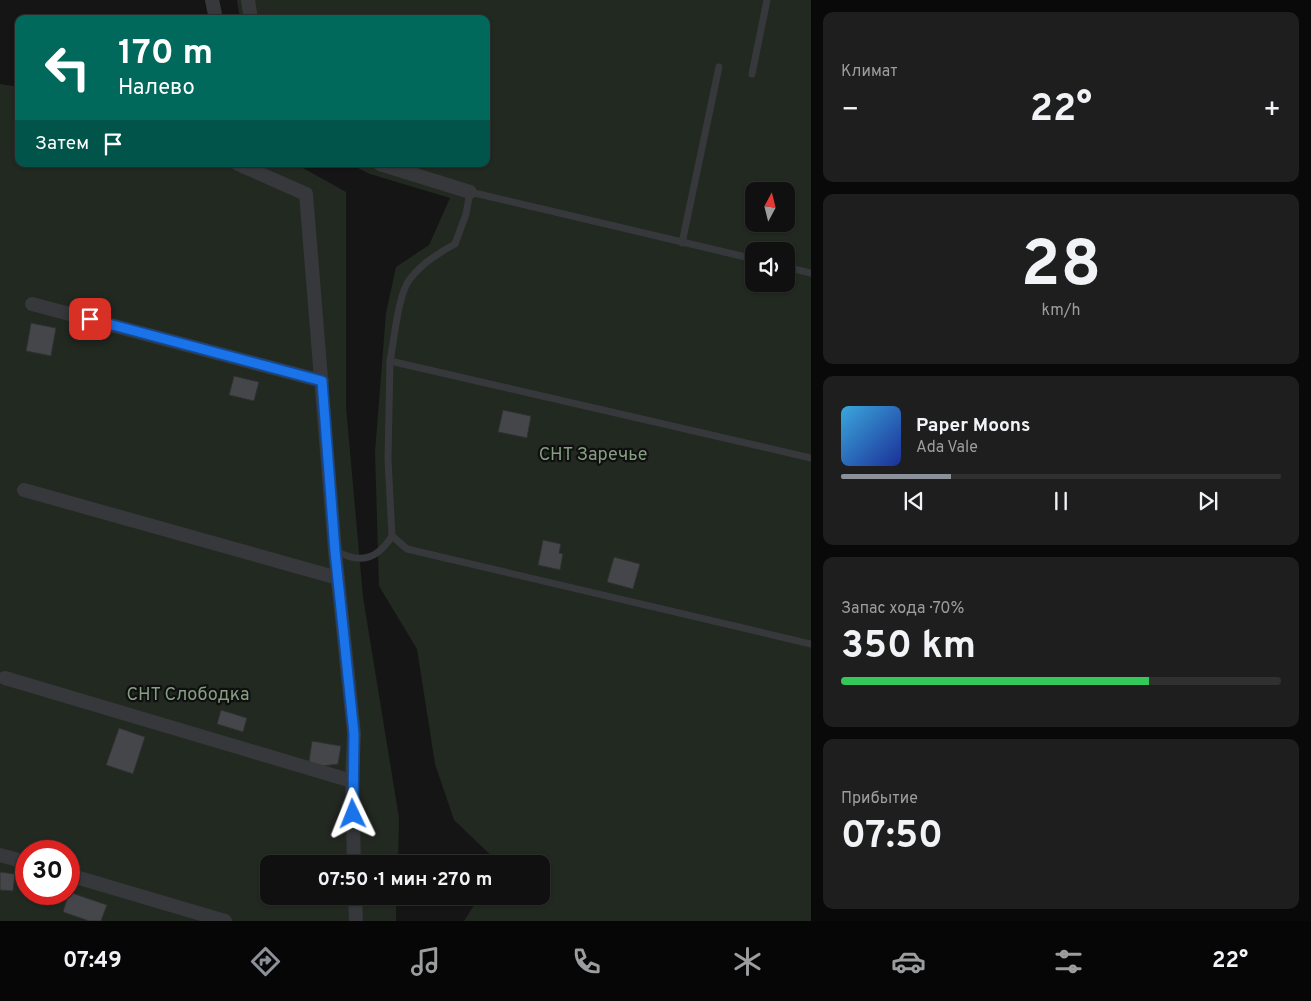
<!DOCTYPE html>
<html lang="ru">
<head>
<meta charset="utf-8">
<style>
	:root { --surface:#101010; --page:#1e1e1e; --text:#f1f3f6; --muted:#9c9d9f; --line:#303030; --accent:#8c9099 }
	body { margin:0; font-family:Overpass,sans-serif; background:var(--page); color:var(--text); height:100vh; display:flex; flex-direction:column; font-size:19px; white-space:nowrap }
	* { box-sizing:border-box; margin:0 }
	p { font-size:16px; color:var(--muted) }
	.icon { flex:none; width:28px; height:28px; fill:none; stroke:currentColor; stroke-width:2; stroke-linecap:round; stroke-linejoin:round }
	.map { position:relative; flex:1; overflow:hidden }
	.details { display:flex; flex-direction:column; gap:12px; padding:12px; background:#090909; width:500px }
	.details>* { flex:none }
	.guide { position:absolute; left:15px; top:15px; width:475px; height:152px; border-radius:10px; box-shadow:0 1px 4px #0004,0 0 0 1px var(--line); background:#00695c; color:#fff; overflow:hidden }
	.needle { width:32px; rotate:7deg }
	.tools { position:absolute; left:745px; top:182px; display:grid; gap:10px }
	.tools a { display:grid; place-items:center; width:50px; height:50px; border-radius:10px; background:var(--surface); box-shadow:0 1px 4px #0004,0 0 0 1px var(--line); font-size:25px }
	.speed { position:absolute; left:15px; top:840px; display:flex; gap:10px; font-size:25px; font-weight:700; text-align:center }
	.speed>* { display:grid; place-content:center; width:65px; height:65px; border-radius:50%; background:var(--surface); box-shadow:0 1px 4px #0004,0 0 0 1px var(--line); line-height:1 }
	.speed .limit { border:8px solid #d22; background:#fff; color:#111 }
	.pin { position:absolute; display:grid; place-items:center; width:42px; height:42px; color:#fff; margin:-21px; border-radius:10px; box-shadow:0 2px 8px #0006 }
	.me { position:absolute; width:55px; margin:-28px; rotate:358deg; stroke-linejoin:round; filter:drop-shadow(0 0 4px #0008) }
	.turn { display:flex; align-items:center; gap:18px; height:105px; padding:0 20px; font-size:22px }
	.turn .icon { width:65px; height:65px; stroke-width:2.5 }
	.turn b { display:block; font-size:35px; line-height:42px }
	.then { display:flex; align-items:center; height:48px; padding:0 20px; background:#0003; gap:10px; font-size:19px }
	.big { font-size:38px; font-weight:700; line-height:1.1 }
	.details .tile { flex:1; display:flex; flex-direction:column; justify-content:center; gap:8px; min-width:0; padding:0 18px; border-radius:10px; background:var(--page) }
	.details .dial { align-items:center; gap:0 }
	.dial b { font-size:65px; line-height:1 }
	.song { display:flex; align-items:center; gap:15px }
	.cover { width:60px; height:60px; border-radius:8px; background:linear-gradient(135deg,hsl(200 70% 55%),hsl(230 70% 35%)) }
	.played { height:5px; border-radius:2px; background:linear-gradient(90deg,var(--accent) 25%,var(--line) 25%) }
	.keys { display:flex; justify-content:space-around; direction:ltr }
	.heat { display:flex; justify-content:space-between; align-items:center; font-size:28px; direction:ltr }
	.charge { height:8px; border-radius:4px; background:linear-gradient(90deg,#34c759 70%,var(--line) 0) }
	.trip { position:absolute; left:260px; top:855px; width:290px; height:50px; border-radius:10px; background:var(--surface); box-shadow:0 1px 4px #0004,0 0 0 1px var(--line); font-weight:700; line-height:50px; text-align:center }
	.tab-bar { display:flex; height:80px; justify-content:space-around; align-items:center; background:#060606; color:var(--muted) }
	.tab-bar .icon { width:35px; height:35px }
	.tab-bar .current { color:var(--accent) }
	.tab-bar b { font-size:22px; color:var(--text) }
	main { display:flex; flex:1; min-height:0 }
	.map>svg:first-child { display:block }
	.green { fill:#222921; fill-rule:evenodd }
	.building { fill:#444649; stroke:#2f3032 }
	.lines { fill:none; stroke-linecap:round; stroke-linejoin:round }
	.lane { stroke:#36383b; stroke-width:7 }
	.street { stroke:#36383b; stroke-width:14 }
	.route-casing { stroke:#114b97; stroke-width:12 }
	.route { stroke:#1a73e8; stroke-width:9 }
	.labels { text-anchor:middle; stroke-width:4.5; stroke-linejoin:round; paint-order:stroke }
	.park-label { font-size:18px; fill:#859f81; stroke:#101011 }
</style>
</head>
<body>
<main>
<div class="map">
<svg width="811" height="921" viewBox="0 0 811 921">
	<rect width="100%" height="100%" fill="#151516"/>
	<g class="green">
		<path d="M237,0H811V921H464L480,896H541V864H500L454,820L435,764L417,649L379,586L375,452L386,313L396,267L429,245L450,198L370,174L350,164H486V19H240ZM754,191H786V224H754ZM754,251H786V284H754Z"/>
		<path d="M0,84L19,87V164H296L346,192V407L363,597L399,818L398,864H269V896H396V921H0ZM26,851H69V894H26Z"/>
	</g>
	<g class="building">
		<polygon points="31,323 56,328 51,356 26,351"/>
		<polygon points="234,376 259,382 254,401 229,395"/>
		<polygon points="503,410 531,416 527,438 498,432"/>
		<polygon points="543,540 561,544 559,553 563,554 560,570 538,565"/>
		<polygon points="614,557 640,564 633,589 607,582"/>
		<polygon points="221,710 247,718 243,732 217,724"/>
		<polygon points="119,728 145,737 133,774 106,765"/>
		<polygon points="312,741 341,746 338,764 308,768"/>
		<polygon points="0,872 15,874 13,891 0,890"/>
		<polygon points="69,892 107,905 101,921 89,921 63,912"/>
	</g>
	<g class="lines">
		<g class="lane">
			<polyline points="752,74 767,0"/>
			<polyline points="682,243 719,67"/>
			<path d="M754,259L470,192L466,214L455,244C438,253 422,263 410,279C398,293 394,342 390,361L811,458"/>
			<polyline points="786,267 811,273"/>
			<polyline points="390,361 388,459 392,536 407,549 811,644"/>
			<path d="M336,551C360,564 377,560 392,536"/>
		</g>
		<g class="street">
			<polyline points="212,0 216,19"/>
			<polyline points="248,0 251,19"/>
			<polyline points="238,164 306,194 335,551 354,734 352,781 354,864"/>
			<polyline points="380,164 470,192"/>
			<polyline points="32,304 322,381"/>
			<polyline points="24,490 338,578"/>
			<polyline points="5,678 352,781"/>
			<polyline points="0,855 26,862"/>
			<polyline points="69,875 225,921"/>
			<polyline points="355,896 356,921"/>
		</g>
	</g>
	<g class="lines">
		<g class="route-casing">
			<polyline id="route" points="90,319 322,381 335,551 354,734 353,814"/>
		</g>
		<use href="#route" class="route"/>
	</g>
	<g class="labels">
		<g class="park-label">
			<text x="593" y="460">СНТ Заречье</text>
			<text x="188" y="700">СНТ Слободка</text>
		</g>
	</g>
</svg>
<div class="tools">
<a><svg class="needle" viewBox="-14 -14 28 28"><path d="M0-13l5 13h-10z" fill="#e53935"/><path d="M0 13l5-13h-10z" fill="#9c9d9f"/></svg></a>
<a><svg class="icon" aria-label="sound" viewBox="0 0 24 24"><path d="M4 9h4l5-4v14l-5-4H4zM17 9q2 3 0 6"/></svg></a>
</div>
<div class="speed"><div class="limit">30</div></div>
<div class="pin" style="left:90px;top:319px;background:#d93025"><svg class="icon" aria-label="arrive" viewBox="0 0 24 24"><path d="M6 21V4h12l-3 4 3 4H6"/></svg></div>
<svg class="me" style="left:353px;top:814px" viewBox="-20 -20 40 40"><path d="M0-17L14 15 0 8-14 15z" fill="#1a73e8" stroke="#fff" stroke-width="4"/></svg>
<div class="trip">07:50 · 1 мин · 270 m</div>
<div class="guide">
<div class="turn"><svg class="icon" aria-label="left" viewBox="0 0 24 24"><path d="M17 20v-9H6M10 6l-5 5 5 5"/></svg><div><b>170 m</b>Налево</div></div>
<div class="then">Затем<svg class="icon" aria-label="arrive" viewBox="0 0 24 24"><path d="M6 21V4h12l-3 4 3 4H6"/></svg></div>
</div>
</div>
<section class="details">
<div class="tile"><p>Климат</p>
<div class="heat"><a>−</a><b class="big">22°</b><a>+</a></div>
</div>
<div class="tile dial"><b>28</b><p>km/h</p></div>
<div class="tile">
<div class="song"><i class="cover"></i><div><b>Paper Moons</b><p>Ada Vale</p></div></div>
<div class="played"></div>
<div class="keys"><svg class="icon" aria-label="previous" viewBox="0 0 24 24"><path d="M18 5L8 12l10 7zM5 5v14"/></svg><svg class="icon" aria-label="pause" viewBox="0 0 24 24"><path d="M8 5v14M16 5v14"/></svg><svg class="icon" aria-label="next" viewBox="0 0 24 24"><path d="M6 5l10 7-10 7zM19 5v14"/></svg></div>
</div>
<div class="tile"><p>Запас хода · 70%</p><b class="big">350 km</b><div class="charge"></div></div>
<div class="tile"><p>Прибытие</p><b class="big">07:50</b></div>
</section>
</main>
<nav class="tab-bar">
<b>07:49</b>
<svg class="icon current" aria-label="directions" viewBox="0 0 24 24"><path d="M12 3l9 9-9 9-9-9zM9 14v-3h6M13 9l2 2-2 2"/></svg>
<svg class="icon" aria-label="music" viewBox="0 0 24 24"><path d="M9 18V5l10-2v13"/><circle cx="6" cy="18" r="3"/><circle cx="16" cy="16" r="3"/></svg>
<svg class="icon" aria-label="phone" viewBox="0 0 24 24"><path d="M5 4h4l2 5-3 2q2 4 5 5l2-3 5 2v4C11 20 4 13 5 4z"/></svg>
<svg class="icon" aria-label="climate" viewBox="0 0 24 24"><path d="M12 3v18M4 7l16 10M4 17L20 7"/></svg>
<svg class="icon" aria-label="car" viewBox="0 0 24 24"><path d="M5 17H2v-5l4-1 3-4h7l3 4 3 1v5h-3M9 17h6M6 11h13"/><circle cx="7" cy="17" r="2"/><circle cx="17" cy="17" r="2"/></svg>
<svg class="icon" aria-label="filters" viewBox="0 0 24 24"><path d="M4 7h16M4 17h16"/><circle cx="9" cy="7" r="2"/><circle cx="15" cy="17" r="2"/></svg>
<b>22°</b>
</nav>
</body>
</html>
